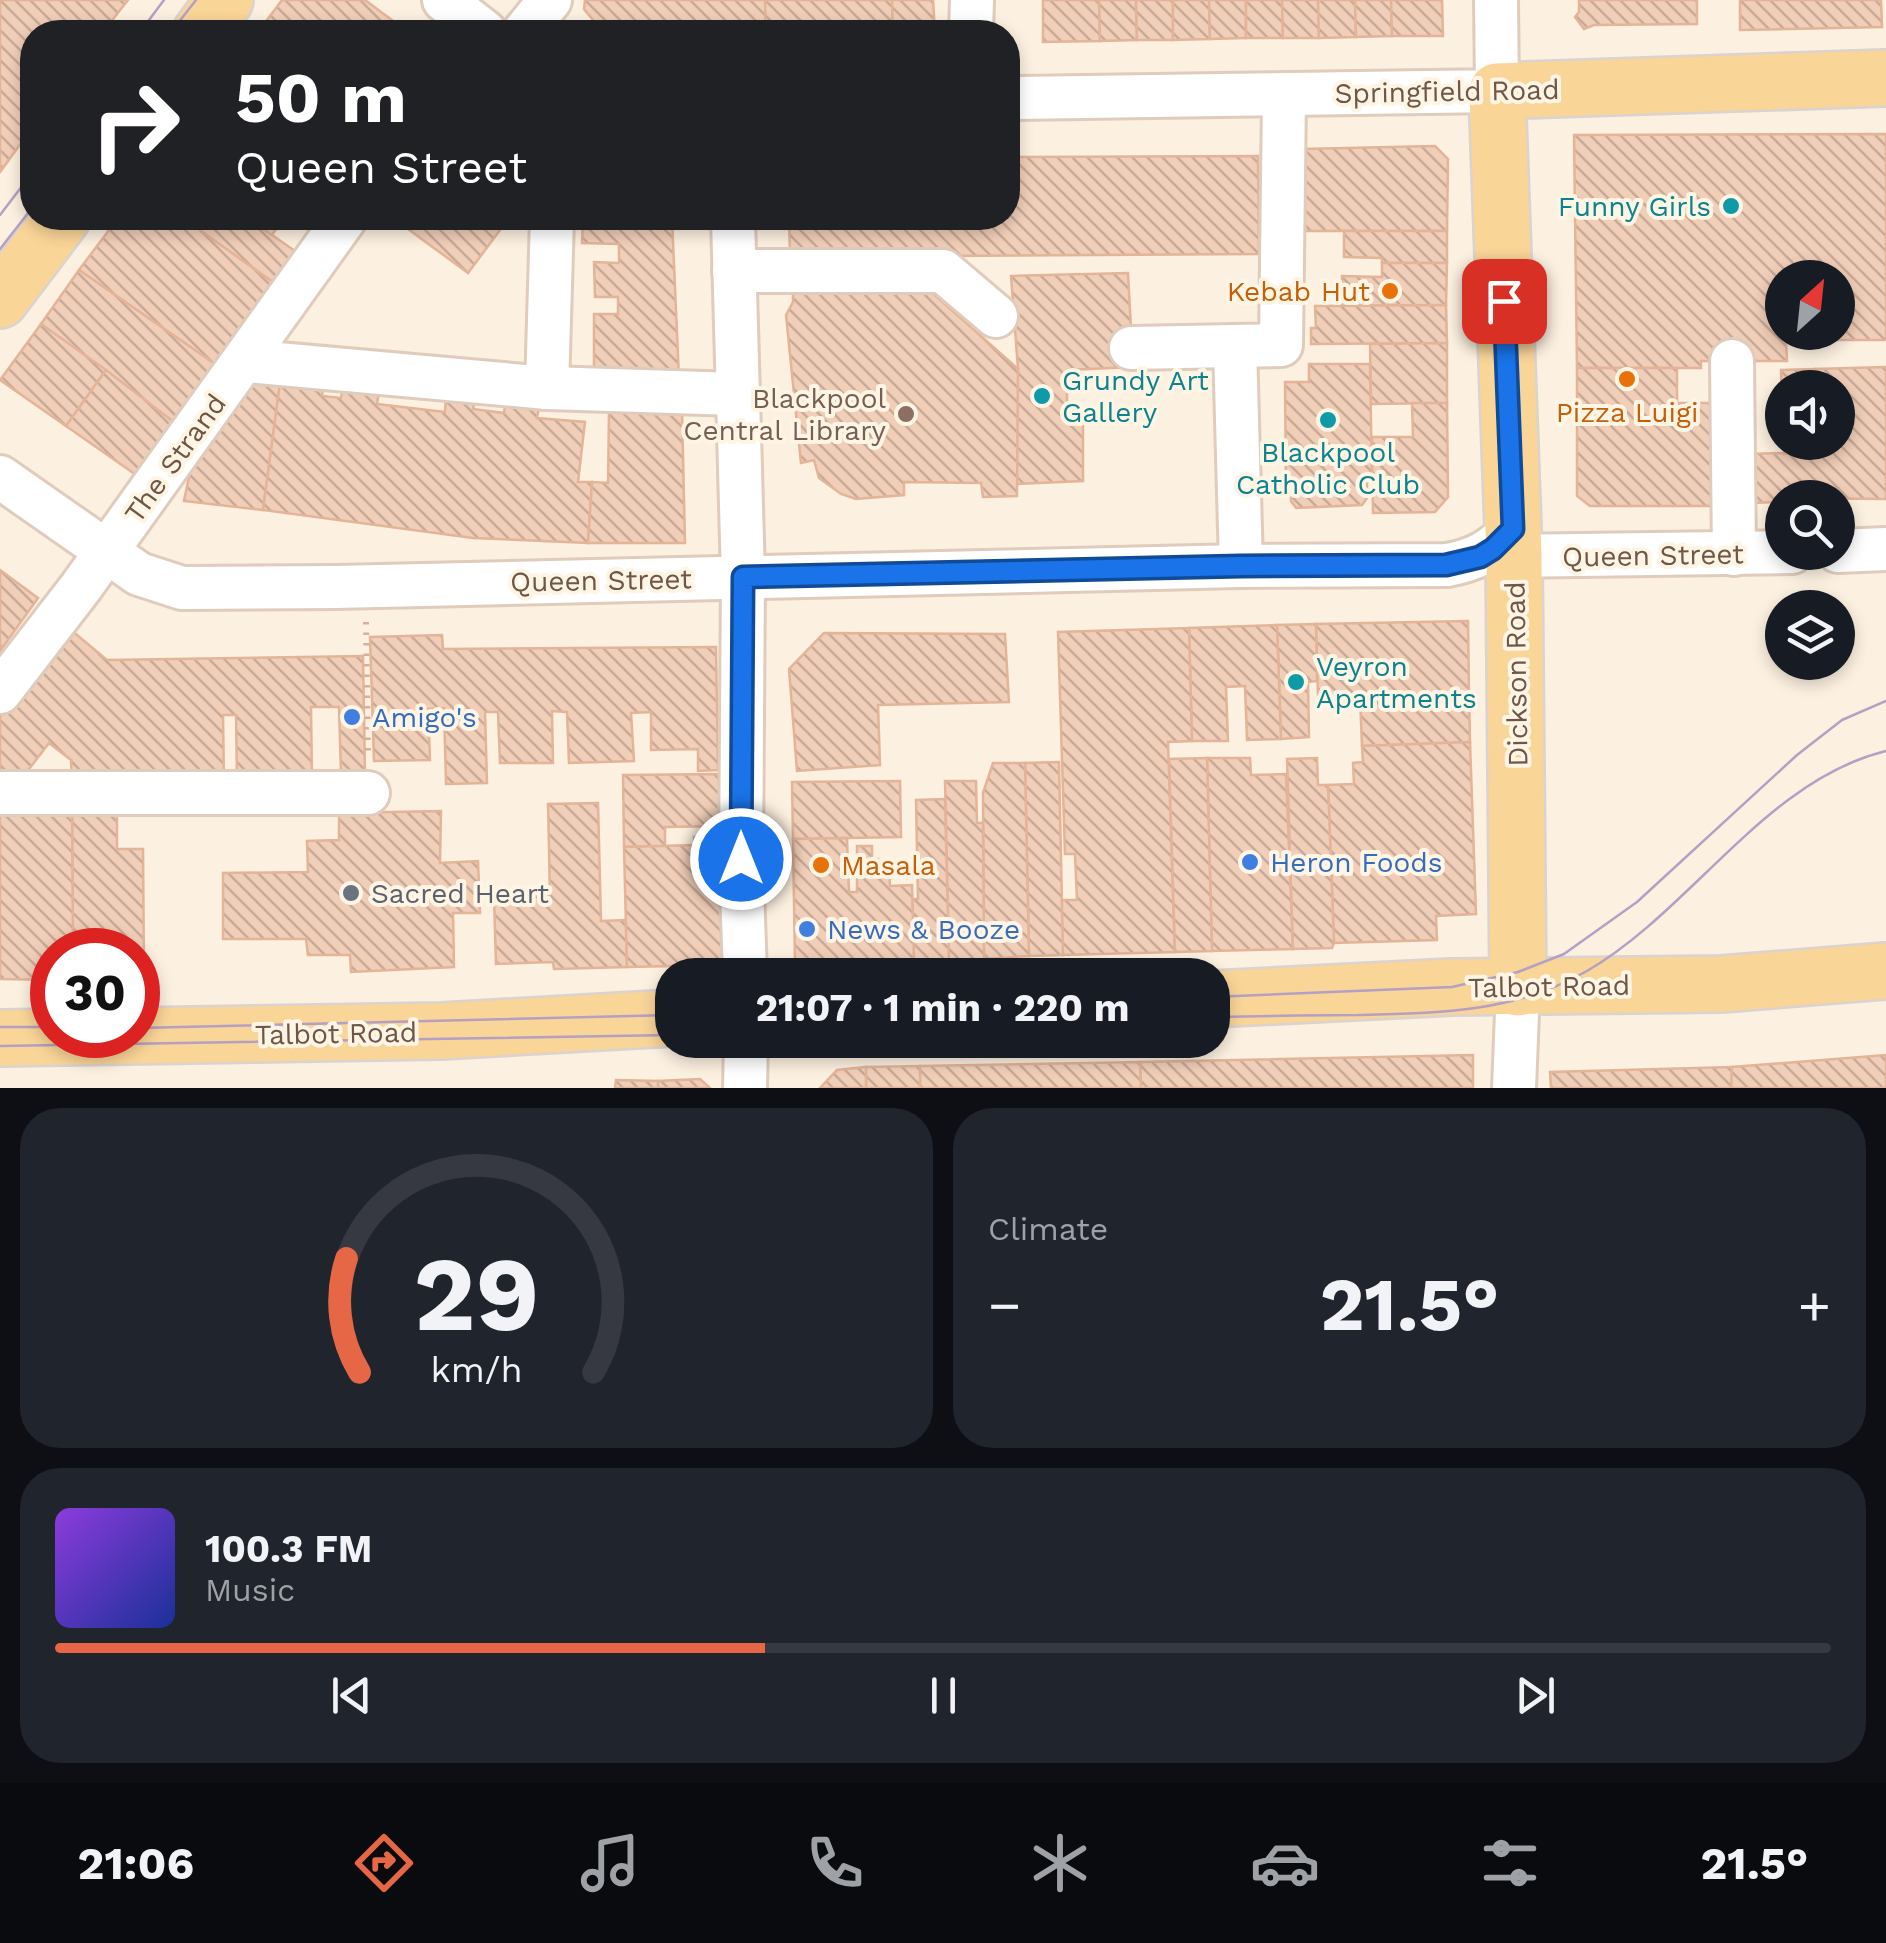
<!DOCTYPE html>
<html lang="en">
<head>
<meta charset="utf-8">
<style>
	:root { --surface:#171b24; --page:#20242c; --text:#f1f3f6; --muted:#9ea1a6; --line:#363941; --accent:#e56745 }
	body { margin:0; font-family:"Work Sans",sans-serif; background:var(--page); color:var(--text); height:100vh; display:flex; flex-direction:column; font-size:38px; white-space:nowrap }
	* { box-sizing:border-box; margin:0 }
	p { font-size:32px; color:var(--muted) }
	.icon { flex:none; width:55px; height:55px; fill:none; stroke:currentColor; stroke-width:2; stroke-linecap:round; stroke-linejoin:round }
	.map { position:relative; height:1088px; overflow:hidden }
	.side { display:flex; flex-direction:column; gap:20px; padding:20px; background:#0d0f14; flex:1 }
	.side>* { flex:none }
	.banner { position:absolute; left:20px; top:20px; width:1000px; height:210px; border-radius:40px; box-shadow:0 5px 15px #0003; background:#202124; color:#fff; overflow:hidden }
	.needle { width:65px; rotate:27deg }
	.controls { position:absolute; left:1765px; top:260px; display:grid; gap:20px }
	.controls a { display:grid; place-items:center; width:90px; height:90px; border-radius:50%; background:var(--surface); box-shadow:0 5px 15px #0003; font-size:50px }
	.speed { position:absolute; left:30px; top:928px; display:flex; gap:20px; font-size:50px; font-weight:700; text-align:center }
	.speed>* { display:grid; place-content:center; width:130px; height:130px; border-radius:50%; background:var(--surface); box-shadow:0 5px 15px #0003; line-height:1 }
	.speed .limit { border:15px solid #d22; background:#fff; color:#111 }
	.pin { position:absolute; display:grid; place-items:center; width:85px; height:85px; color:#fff; margin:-42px; border-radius:20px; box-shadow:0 5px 15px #0006 }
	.me { position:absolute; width:110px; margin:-55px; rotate:0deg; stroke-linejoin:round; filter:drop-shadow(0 0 8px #0008) }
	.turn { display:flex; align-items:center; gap:35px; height:210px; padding:0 50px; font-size:45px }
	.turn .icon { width:130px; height:130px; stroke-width:2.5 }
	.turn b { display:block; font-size:70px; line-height:85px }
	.big { font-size:75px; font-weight:700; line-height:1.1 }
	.side .tile { flex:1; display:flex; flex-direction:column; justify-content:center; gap:15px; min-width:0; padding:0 35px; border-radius:40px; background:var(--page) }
	.side .dial { align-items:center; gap:0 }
	.dial svg { height:260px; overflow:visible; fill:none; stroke:var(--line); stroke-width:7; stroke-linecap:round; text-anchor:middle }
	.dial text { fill:var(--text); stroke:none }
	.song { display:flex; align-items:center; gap:30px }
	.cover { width:120px; height:120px; border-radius:15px; background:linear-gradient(135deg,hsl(270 70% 55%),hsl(230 70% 35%)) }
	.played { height:10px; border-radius:5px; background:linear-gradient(90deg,var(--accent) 40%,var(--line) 40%) }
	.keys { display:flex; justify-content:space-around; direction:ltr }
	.heat { display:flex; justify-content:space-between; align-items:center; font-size:55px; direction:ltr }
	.side .tiles { flex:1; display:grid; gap:20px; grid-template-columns:1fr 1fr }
	.tile:last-child { grid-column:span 2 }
	.trip { position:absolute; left:655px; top:958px; width:575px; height:100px; border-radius:40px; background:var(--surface); box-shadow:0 5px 15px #0003; font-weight:700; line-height:100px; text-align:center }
	.menu { display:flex; height:160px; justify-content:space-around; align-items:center; background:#090b0e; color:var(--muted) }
	.menu .icon { width:70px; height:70px }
	.menu .active { color:var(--accent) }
	.menu b { font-size:45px; color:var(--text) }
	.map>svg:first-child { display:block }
	.building { fill:url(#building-back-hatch); stroke:#e3b498; stroke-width:2.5; fill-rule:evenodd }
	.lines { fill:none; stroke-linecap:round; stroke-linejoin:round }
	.minor-casing { stroke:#dfccbc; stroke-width:48 }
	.major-casing { stroke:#dad3cf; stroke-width:60 }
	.path { stroke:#d5b19b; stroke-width:6; stroke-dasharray:2.5 8; stroke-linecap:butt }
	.minor { stroke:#fff; stroke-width:42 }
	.major { stroke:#fad598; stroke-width:55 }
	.tram { stroke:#b3a0c4; stroke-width:2.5 }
	.route-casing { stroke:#114b97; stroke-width:25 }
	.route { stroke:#1a73e8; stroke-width:18 }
	.culture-dot { fill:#0f9aa8; stroke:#fff5e5; stroke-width:4 }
	.food-dot { fill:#e8710a; stroke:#fff5e5; stroke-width:4 }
	.education-dot { fill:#8d6e63; stroke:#fff5e5; stroke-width:4 }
	.shop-dot { fill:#3f7fe0; stroke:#fff5e5; stroke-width:4 }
	.worship-dot { fill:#6b7280; stroke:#fff5e5; stroke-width:4 }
	.labels { text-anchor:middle; stroke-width:8; stroke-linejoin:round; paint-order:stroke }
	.street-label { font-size:28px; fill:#715648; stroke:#fff5e5 }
	.culture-label { font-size:28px; fill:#0d838f; stroke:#fff5e5; text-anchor:start }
	.food-label { font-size:28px; fill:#c56008; stroke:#fff5e5; text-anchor:end }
	.education-label { font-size:28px; fill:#785e54; stroke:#fff5e5; text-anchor:end }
	.shop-label { font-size:28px; fill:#366cbe; stroke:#fff5e5; text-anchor:start }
	.worship-label { font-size:28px; fill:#5b616d; stroke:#fff5e5; text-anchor:start }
</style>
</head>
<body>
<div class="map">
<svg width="1886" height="1088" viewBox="0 0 1886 1088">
	<defs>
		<pattern id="building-back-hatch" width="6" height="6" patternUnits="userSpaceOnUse" patternTransform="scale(2.5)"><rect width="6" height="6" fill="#f1ceb8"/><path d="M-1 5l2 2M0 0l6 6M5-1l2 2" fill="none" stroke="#c8aa98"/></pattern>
	</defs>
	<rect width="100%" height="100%" fill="#fcf0e0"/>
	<g class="building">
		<polygon points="0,0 128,0 103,32 32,32 32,128 0,172"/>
		<polygon points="282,0 365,0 408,32 258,32"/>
		<polygon points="585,0 765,0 766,32 603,32 584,9"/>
		<polygon points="765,0 892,0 893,32 766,32"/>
		<polygon points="892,0 933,0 935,32 893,32"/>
		<polygon points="1043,0 1099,0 1100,41 1043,42"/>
		<polygon points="1099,0 1136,0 1137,40 1100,41"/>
		<polygon points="1136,0 1173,0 1173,40 1137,40"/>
		<polygon points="1173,0 1209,0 1210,39 1173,40"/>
		<polygon points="1209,0 1246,0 1246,38 1210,39"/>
		<polygon points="1246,0 1282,0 1283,38 1246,38"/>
		<polygon points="1282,0 1318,0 1319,38 1283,38"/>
		<polygon points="1318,0 1355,0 1356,37 1319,38"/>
		<polygon points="1355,0 1391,0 1392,36 1356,37"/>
		<polygon points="1391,0 1442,0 1443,36 1392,36"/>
		<polygon points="1579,0 1697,0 1697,24 1594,25 1584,29 1575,17 1579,12"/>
		<polygon points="1740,0 1881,0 1882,27 1740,30"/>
		<path d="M1886,134V340H1786L1787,361H1701V368H1577L1574,135ZM1782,278H1838V332H1782Z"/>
		<polygon points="1435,146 1448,159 1447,231 1304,231 1303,149"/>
		<polygon points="1258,156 1259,254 790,257 789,218 1008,218 1008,157"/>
		<polygon points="118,218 183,218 273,282 215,364 79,270"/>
		<polygon points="183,218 248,218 295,251 273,282"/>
		<polygon points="248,218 284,218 272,235"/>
		<polygon points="393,218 509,218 468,273"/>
		<polygon points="583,218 672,218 679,379 594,371 594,314 618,314 618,297 595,297 594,262 619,263 619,244 582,243"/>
		<polygon points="1344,231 1447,231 1447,263 1382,263 1382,258 1344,257"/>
		<polygon points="1382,263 1447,263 1446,305 1342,306 1342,276 1382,277"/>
		<polygon points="79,270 215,364 175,423 41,324"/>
		<polygon points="1128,273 1133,367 1067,370 1067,421 1083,422 1083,481 1016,484 1018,369 1011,276"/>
		<polygon points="918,280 1018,369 1017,496 983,497 981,483 904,482 904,495 856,499 841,494 819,478 814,460 801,463 786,315 793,302 793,285"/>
		<polygon points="1446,305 1447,343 1311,344 1311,328 1316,328 1315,306"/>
		<polygon points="41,324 106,370 66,426 0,380"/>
		<polygon points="1447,343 1447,403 1371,404 1370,344"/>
		<polygon points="1309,364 1370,364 1372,481 1367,481 1367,498 1362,505 1296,508 1291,501 1291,481 1286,481 1285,382 1309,382"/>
		<polygon points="1886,367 1886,499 1782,498 1782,502 1751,503 1750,454 1818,452 1817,442 1838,442 1838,388 1816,388 1815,369"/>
		<polygon points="1577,368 1677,368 1677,403 1716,403 1715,506 1590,506 1577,496"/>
		<polygon points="1815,369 1816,388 1782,388 1782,414 1781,370"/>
		<polygon points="106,370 175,423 139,477 66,426"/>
		<polygon points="261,372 281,376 263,510 184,501 191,467"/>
		<polygon points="281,376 324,381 322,396 341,398 344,381 380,386 377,404 445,412 446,397 475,400 473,409 504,413 506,399 540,402 537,418 585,422 578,482 592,482 588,543 473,538 263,510"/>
		<polygon points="1412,403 1447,403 1448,497 1435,512 1373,513 1372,437 1413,437"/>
		<polygon points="609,410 682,411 685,543 588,543 592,482 608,483"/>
		<polygon points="1784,442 1817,442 1818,452 1784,454"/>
		<polygon points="0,570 38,598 0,651"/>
		<polygon points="1468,621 1469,693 1318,696 1316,624"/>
		<polygon points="1316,624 1317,681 1308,682 1309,737 1281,739 1277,625"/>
		<polygon points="1277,625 1281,739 1247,740 1245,686 1226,687 1228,741 1192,741 1189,628"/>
		<polygon points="1189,628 1192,741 1168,742 1175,952 1063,955 1061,900 1077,900 1075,854 1065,854 1058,632"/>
		<polygon points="71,630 107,660 363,656 365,774 341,774 339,707 311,707 312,779 237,780 236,715 223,715 224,782 72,783 71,760 49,743 16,786 0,787 0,717"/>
		<polygon points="824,633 1005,634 1009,702 878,705 880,765 797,771 789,669"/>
		<polygon points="442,635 443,649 716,647 718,770 698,771 698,749 651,750 651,712 631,713 634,761 569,763 567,712 552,711 553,763 500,763 498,712 485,712 487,783 446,784 444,708 428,709 430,760 374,761 370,637"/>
		<polygon points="1469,693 1470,742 1362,746 1360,696"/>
		<polygon points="1470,742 1476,914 1436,916 1437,940 1334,943 1328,785 1354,784 1353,763 1363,762 1362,746"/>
		<polygon points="1207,758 1250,758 1251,775 1286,774 1293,949 1212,951"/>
		<polygon points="1207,758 1212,951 1175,952 1169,759"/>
		<polygon points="1317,758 1318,785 1328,785 1334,943 1332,948 1293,949 1287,759"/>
		<polygon points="1059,762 1063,955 1029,956 1025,763"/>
		<polygon points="993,763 1025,763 1029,956 984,959 983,793"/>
		<polygon points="723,774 724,826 665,827 665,846 624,847 623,775"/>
		<polygon points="900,781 901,837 793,839 792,782"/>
		<polygon points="945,781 976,781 977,823 983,823 984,959 949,960"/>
		<polygon points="117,798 117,849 143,849 144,968 138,968 138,950 73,950 72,799"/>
		<polygon points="0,799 72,799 73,950 52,950 52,980 0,979"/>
		<polygon points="945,799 949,960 914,961 912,899 918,899 916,800"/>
		<polygon points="598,803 601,921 626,920 627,967 554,969 553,962 496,964 494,897 550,895 548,804"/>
		<polygon points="441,811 440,863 478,861 480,913 453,913 454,967 351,972 350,955 308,955 306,939 223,939 223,873 308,872 307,841 339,840 339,813"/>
		<polygon points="712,836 713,855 725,854 727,965 627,967 624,847 695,845 694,837"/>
		<polygon points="847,838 849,892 857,892 857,846 872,846 872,859 878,859 878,865 889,865 890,886 912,885 914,961 795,964 793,839"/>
		<polygon points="1473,1055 1473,1088 1141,1088 1140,1062"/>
		<polygon points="1886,1055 1886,1088 1731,1088 1732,1067"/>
		<polygon points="1140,1062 1141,1088 920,1088 920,1066"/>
		<polygon points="920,1066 920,1088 866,1088 866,1067"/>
		<polygon points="866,1067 866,1088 820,1088 837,1070"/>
		<polygon points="1732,1067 1731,1088 1551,1088 1550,1072"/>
		<polygon points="700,1079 710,1088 658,1088 658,1081"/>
		<polygon points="616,1080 658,1081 658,1088 615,1088"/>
	</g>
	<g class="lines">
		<g class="minor-casing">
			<g id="minor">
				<polyline points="444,0 485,32"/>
				<polyline points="524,32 550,0"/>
				<polyline points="971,32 972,0"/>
				<polyline points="1008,98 1497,91 1496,0"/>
				<polyline points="733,218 743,577 741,859 745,975"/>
				<polyline points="734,271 943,271 996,316"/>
				<polyline points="1235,346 1241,566"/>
				<polyline points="1131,348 1281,345 1284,95"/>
				<polyline points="246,361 547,388 737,394"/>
				<polyline points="1732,361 1734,554"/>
				<polyline points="547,388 552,218"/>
				<path d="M0,477L139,574L182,588L336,587L1241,566L1447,565C1476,560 1493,550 1513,529"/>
				<polyline points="1838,551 1886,549"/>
				<polyline points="1514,556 1792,552"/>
				<polyline points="0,692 81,587 344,220"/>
				<polyline points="0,793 368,793"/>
				<polyline points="745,1088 746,1040"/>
				<polyline points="1514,1088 1518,988"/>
			</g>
		</g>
		<g class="major-casing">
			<g id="major">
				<polyline points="201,32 225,0"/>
				<polyline points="0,300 62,218"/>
				<polyline points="1518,988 1514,556 1497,91 1886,78"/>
				<polyline points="1212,999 1452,987 1721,984 1886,971"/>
				<polyline points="0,1038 441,1031 672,1018"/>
			</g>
		</g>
		<polyline class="path" points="366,622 368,755"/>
		<use href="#minor" class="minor"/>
		<use href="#major" class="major"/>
		<g class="tram">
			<polyline points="140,32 164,0"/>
			<polyline points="171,32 196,0"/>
			<polyline points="0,215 32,173"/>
			<polyline points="0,249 32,208"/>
			<polyline points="1212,997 1452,987 1518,972 1564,954 1637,902 1797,755 1842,720 1886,701"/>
			<path d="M1212,1017C1261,1016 1309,1015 1358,1015C1440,1013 1513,1013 1587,971C1692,910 1766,780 1886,751"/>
			<polyline points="0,1027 52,1027"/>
			<polyline points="138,1028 672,1015"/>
			<polyline points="0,1046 672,1035"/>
		</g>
	</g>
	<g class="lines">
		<g class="route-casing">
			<polyline id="route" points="741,859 743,577 1241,566 1446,565 1480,557 1493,549 1513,529 1504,301"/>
		</g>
		<use href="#route" class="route"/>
	</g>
	<g class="culture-dot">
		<circle cx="1731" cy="206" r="10"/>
		<circle cx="1042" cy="396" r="10"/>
		<circle cx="1328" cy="420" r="10"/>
		<circle cx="1296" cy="682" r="10"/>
	</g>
	<g class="food-dot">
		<circle cx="1390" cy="291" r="10"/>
		<circle cx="1627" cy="379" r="10"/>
		<circle cx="821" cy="865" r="10"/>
	</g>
	<circle class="education-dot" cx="906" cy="414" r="10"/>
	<g class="shop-dot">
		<circle cx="352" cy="717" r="10"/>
		<circle cx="1250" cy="862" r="10"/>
		<circle cx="807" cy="929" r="10"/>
	</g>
	<circle class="worship-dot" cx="351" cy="893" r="10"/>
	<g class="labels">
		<g class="street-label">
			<text transform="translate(1447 91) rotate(-1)" y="10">Springfield Road</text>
			<text transform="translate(175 458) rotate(-54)" y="10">The Strand</text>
			<text transform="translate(1653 555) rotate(-1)" y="10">Queen Street</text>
			<text transform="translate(601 580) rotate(-1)" y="10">Queen Street</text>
			<text transform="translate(1516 674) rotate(-91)" y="10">Dickson Road</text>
			<text transform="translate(1549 986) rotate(-1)" y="10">Talbot Road</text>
			<text transform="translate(336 1033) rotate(-1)" y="10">Talbot Road</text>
		</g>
		<g class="culture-label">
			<text x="1711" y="216" text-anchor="end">Funny Girls</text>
			<text x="1062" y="390">Grundy Art<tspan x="1062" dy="32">Gallery</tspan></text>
			<text x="1328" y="462" text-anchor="middle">Blackpool<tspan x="1328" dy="32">Catholic Club</tspan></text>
			<text x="1316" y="676">Veyron<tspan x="1316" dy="32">Apartments</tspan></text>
		</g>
		<g class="food-label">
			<text x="1370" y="301">Kebab Hut</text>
			<text x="1627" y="422" text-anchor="middle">Pizza Luigi</text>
			<text x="841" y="875" text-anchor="start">Masala</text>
		</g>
		<g class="education-label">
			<text x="886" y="408">Blackpool<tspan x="886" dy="32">Central Library</tspan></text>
		</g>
		<g class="shop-label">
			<text x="372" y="727">Amigo's</text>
			<text x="1270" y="872">Heron Foods</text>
			<text x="827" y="939">News &amp; Booze</text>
		</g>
		<g class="worship-label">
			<text x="371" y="903">Sacred Heart</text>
		</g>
	</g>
</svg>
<div class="controls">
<a><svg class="needle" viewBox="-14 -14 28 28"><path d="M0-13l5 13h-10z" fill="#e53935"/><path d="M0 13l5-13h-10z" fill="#9ea1a6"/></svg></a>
<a><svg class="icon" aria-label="sound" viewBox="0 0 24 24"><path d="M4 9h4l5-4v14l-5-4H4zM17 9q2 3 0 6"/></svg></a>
<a><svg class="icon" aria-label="search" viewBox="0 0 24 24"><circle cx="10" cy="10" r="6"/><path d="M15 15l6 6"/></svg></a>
<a><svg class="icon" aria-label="layers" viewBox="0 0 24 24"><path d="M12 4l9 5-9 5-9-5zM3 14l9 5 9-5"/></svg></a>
</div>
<div class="speed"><div class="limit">30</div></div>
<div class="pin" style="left:1504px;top:301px;background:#d93025"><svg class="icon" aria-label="arrive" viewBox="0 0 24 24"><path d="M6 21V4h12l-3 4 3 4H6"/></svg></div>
<svg class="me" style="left:741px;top:859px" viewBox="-20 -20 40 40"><circle r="17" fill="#1a73e8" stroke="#fff" stroke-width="3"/><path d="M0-11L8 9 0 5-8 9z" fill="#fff"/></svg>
<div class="trip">21:07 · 1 min · 220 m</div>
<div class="banner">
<div class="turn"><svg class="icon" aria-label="right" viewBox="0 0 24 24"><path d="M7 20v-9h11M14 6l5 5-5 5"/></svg><div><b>50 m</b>Queen Street</div></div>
</div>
</div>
<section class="side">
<div class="tiles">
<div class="tile dial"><svg viewBox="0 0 100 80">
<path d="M14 69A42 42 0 1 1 86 69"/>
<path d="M14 69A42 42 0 0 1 10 34" stroke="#e56745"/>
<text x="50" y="56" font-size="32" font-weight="700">29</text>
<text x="50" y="72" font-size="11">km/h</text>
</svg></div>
<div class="tile"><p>Climate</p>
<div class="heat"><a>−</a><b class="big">21.5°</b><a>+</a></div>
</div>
<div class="tile">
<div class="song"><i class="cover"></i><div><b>100.3 FM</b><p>Music</p></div></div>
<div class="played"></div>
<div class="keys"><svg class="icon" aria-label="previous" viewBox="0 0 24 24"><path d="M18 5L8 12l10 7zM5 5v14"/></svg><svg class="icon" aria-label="pause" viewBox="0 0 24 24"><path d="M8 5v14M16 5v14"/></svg><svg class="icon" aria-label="next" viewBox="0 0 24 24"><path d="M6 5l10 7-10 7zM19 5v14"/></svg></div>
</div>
</div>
</section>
<nav class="menu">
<b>21:06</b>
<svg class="icon active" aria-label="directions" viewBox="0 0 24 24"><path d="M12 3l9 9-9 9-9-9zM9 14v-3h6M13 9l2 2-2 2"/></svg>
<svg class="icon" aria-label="music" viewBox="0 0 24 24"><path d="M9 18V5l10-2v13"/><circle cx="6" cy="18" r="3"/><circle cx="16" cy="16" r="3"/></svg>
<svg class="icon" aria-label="phone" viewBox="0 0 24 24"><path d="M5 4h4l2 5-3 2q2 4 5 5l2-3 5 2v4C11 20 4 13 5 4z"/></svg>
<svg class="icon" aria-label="climate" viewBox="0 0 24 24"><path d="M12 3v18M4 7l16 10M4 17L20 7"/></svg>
<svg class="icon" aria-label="car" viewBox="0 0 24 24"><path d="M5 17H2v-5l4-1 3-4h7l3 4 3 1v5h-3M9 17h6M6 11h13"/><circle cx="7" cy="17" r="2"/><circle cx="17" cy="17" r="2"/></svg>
<svg class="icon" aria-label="filters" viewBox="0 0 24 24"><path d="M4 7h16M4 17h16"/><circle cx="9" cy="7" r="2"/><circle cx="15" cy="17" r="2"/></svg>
<b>21.5°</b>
</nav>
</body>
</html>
